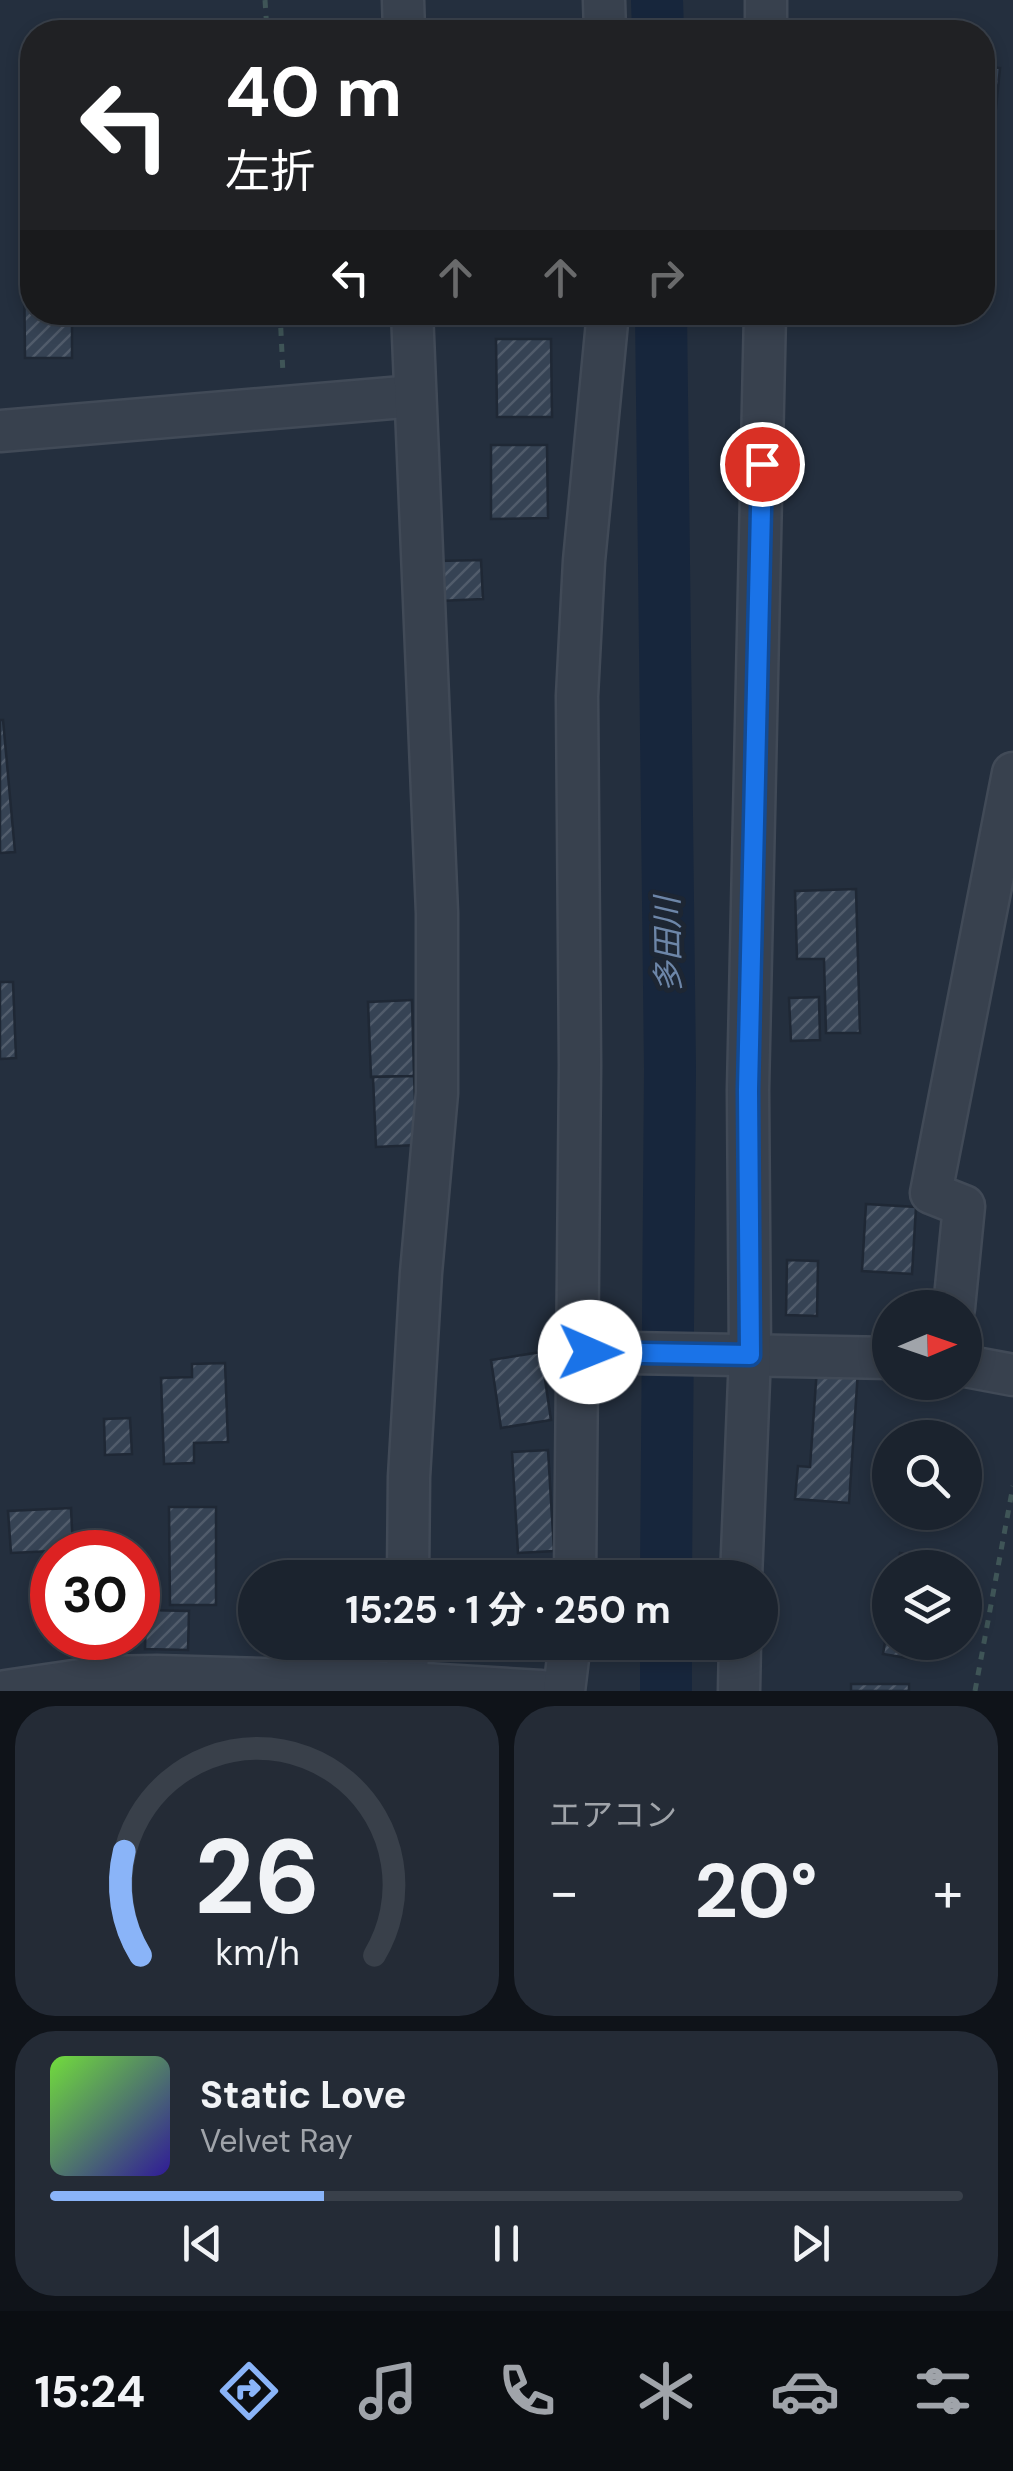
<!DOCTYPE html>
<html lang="ja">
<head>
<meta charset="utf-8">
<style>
	:root { --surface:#1b232e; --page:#242b36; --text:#f1f3f6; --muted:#a0a4aa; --line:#39404a; --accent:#8ab4f8 }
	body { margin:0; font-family:"DM Sans","Noto Sans JP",sans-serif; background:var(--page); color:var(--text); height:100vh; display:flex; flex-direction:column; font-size:38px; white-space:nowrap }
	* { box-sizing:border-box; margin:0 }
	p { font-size:32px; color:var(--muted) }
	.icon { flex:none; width:55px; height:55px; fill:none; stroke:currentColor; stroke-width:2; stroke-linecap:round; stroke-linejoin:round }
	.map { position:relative; height:1691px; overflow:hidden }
	.panel { display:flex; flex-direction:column; gap:15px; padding:15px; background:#0f1319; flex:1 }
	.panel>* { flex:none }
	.hud { position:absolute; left:20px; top:20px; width:975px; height:305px; border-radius:40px; box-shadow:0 5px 15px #0003,0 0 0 2px var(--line); background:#202124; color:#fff; overflow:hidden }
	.needle { width:65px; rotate:88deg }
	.tools { position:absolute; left:872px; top:1290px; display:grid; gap:20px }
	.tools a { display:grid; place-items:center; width:110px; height:110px; border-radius:50%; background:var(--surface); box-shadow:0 5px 15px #0003,0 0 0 2px var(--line); font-size:50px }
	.speed { position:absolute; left:30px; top:1530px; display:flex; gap:20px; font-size:50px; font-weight:700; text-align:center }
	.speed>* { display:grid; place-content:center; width:130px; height:130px; border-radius:50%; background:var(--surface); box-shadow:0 5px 15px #0003,0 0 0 2px var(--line); line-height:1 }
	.speed .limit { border:15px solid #d22; background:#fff; color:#111 }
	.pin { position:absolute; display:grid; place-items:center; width:85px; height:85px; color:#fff; margin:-42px; border:5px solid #fff; border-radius:50%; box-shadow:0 2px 10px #0007 }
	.me { position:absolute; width:110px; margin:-55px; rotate:91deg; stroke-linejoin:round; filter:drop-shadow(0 0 8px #0008) }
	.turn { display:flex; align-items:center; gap:35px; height:210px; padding:0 40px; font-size:45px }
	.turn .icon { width:130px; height:130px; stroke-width:2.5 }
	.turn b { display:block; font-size:70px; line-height:85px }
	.lanes { display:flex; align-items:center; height:95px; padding:0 40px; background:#0003; justify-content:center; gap:50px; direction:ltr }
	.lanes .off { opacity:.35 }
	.big { font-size:75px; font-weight:700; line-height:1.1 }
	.panel .tile { flex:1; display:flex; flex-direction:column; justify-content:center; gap:15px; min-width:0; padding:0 35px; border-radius:40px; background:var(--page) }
	.panel .dial { align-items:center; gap:0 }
	.dial svg { height:260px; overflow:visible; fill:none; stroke:var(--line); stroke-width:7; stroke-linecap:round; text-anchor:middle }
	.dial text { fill:var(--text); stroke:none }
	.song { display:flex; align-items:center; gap:30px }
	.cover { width:120px; height:120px; border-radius:15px; background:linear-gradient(135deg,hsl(100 70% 55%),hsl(250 70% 35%)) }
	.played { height:10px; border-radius:5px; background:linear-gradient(90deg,var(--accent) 30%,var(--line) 30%) }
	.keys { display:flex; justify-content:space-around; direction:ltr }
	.heat { display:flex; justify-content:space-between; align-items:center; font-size:55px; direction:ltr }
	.panel .tiles { flex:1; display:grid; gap:15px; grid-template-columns:1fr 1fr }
	.tile:last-child { grid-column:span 2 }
	.trip { position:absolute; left:238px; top:1560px; width:540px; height:100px; border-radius:50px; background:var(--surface); box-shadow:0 5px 15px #0003,0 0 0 2px var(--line); font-weight:700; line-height:100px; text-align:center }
	.dock { display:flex; height:160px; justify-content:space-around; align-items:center; background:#0b0e12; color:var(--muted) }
	.dock .icon { width:70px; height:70px }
	.dock .active { color:var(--accent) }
	.dock b { font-size:45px; color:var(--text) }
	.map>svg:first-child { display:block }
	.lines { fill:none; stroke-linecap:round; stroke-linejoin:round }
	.river { stroke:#17263c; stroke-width:52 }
	.building { fill:url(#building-hatch); stroke:#1f2835; stroke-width:2.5 }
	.minor-casing { stroke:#414a57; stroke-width:45 }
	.path { stroke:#3f5557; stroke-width:5; stroke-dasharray:8 8; stroke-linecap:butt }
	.minor { stroke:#38414e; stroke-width:40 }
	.route-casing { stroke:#114b97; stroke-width:25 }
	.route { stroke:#1a73e8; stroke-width:18 }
	.labels { text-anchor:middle; stroke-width:10; stroke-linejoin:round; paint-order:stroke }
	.water-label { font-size:32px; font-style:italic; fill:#6d86a8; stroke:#1d2633 }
</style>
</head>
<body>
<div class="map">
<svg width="1013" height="1691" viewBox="0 0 1013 1691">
	<defs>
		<pattern id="building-hatch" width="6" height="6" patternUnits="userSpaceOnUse" patternTransform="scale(2.5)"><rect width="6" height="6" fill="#364354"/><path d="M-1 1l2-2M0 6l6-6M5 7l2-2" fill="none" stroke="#515c6b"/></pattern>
	</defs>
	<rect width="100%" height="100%" fill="#242f3e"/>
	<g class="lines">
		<g class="river">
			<polyline points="657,0 658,32"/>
			<polyline points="661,312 670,1069 666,1578"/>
			<polyline points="666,1642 666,1691"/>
		</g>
	</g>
	<g class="building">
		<polygon points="982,66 1000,68 996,108 982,107"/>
		<polygon points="24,261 32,261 32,312 72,312 72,358 25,358"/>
		<polygon points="496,339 551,339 552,417 497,417"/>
		<polygon points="491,445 547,445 548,518 491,519"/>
		<polygon points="481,560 483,599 439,601 437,561"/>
		<polygon points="0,720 3,720 15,852 0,853"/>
		<polygon points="856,889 860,1033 826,1033 824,959 797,959 795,891"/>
		<polygon points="0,982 13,982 16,1058 0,1059"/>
		<polygon points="819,997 820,1040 791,1041 789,998"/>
		<polygon points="412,1000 414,1076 371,1077 368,1002"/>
		<polygon points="414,1076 417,1145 376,1147 373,1077"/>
		<polygon points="866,1204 916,1207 912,1274 862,1271"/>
		<polygon points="787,1260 818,1261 817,1316 786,1315"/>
		<polygon points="541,1352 551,1420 501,1428 491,1360"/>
		<polygon points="225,1363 228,1442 194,1443 194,1463 164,1464 161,1378 192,1377 192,1364"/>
		<polygon points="817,1368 858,1371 849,1503 795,1499 798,1466 810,1467"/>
		<polygon points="130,1418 132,1454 105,1455 104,1419"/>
		<polygon points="548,1450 554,1551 518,1553 512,1452"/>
		<polygon points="169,1507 216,1507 216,1605 170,1605"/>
		<polygon points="71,1508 73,1550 11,1553 8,1511"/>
		<polygon points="900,1553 956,1563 955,1568 897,1568"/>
		<polygon points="146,1610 189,1611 188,1650 145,1649"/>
		<polygon points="890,1612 890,1642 942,1642 942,1647 922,1643 919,1660 883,1654"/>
		<polygon points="88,1638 122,1638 124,1653 89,1656"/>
		<rect x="851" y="1684" width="58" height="7"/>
	</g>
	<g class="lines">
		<g class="minor-casing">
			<g id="minor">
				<polyline points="403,0 404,32"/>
				<polyline points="604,0 605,32"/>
				<polyline points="766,0 766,32"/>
				<polyline points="0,431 415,396"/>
				<polyline points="954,1308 964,1206 931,1193 1013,773"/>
				<polyline points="578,1352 890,1358"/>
				<polyline points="965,1366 1013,1375"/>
				<polyline points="408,1578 409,1477 421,1273 437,1093 437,913 412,312"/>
				<polyline points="575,1578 580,1065 577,696 584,561 608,312"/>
				<polyline points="741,1578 750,1355 748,1090 765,312"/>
				<polyline points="407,1683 408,1642"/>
				<polyline points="6,1691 101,1677 157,1676 407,1683 541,1691"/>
				<polyline points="564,1691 570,1642"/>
				<polyline points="739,1691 740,1642"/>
			</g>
		</g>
		<g class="path">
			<polyline points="265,0 267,32"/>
			<polyline points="280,312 283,374"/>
			<polyline points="975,1691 1013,1486"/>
		</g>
		<use href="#minor" class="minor"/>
	</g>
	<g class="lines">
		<g class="route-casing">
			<polyline id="route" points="590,1352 750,1355 748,1090 762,464"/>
		</g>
		<use href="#route" class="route"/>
	</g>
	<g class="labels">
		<g class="water-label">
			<text transform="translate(668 945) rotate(-91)" y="11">多田川</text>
		</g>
	</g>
</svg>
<div class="tools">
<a><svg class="needle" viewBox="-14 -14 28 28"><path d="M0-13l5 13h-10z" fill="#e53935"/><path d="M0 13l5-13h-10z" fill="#a0a4aa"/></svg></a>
<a><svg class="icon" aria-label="search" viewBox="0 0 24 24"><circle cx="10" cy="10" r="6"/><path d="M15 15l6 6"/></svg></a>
<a><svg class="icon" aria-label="layers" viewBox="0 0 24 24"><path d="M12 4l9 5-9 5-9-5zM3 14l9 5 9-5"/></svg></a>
</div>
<div class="speed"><div class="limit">30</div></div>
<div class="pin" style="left:762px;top:464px;background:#d93025"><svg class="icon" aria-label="arrive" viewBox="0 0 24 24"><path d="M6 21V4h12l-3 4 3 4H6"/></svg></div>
<svg class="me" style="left:590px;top:1352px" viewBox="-20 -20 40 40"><circle r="19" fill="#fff"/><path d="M0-13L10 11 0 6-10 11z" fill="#1a73e8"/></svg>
<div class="trip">15:25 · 1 分 · 250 m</div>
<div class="hud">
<div class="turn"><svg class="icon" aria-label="left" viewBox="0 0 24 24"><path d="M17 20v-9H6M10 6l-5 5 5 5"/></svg><div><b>40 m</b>左折</div></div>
<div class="lanes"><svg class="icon" aria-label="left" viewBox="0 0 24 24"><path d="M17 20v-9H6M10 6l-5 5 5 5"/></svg><svg class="icon off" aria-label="ahead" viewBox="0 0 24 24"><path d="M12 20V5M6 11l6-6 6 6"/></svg><svg class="icon off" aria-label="ahead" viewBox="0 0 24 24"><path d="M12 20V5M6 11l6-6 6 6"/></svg><svg class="icon off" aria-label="right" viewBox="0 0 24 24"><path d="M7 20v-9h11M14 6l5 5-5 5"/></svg></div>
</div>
</div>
<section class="panel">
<div class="tiles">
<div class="tile dial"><svg viewBox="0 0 100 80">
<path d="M14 69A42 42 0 1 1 86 69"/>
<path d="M14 69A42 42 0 0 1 9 37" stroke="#8ab4f8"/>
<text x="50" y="56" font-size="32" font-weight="700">26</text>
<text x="50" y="72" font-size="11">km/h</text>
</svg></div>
<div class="tile"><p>エアコン</p>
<div class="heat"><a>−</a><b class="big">20°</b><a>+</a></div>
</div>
<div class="tile">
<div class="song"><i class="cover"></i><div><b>Static Love</b><p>Velvet Ray</p></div></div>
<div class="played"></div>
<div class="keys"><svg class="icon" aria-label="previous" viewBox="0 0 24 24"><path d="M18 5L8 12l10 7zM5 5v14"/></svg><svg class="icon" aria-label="pause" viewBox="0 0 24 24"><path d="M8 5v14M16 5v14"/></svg><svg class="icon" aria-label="next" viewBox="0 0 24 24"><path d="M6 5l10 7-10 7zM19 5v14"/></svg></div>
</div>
</div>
</section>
<nav class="dock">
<b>15:24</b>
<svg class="icon active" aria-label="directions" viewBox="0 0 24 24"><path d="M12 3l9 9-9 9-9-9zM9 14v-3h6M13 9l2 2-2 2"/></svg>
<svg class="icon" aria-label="music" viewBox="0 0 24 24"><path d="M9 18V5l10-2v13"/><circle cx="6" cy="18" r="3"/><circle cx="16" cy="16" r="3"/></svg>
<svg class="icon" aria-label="phone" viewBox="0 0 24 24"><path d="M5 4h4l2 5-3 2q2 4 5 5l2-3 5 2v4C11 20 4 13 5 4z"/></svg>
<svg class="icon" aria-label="climate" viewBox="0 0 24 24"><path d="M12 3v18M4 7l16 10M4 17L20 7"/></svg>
<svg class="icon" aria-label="car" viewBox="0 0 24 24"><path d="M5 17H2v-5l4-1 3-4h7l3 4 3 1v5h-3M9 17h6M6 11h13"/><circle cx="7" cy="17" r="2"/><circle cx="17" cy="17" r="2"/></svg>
<svg class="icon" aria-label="filters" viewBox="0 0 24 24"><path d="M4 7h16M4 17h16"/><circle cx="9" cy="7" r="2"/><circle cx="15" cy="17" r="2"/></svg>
</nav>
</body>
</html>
